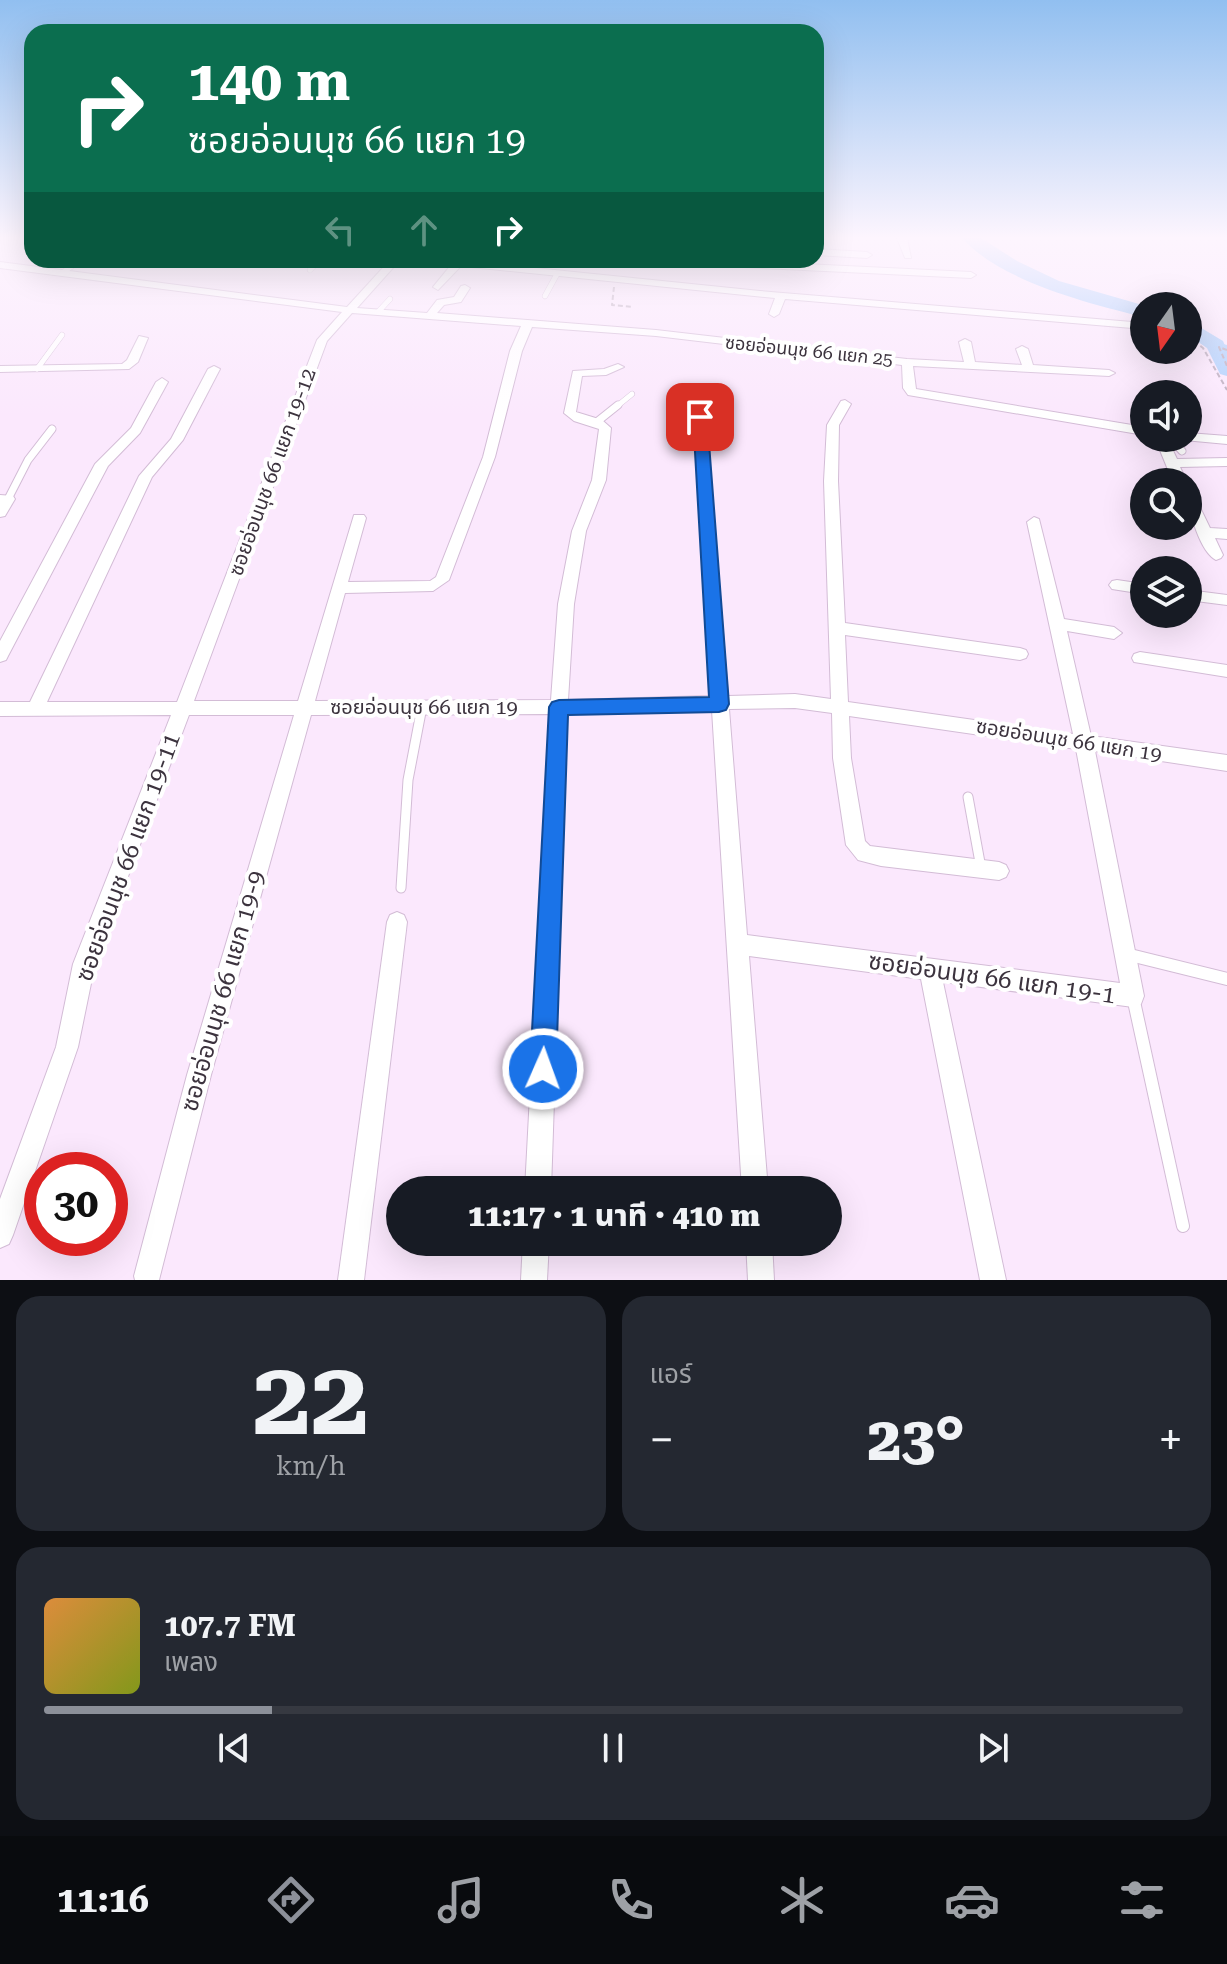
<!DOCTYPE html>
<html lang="th">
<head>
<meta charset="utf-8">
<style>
	:root { --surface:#171b24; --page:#242831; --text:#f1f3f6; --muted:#9ea1a6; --line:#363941; --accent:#8c9099 }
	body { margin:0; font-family:"Roboto Serif","Noto Sans Thai",serif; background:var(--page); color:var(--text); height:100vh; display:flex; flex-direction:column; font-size:30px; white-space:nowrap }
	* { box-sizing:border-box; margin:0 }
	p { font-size:26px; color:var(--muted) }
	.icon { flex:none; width:44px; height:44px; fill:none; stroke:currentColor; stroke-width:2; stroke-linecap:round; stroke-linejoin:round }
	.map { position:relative; height:1280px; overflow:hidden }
	.side { display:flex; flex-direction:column; gap:16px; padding:16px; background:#0d0f14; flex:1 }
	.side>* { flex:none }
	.top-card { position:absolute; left:24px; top:24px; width:800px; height:244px; border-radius:24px; box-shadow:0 8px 32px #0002; background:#0b6e4f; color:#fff; overflow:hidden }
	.needle { width:52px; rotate:194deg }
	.fabs { position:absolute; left:1130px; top:292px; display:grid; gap:16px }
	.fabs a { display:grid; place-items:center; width:72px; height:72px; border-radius:50%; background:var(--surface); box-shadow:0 8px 32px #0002; font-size:40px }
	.speed { position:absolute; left:24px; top:1152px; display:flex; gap:16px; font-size:40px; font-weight:700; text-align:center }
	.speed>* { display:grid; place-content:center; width:104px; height:104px; border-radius:50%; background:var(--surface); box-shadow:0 8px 32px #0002; line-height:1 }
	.speed .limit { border:12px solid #d22; background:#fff; color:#111 }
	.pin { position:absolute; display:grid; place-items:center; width:68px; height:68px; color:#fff; margin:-34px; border-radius:16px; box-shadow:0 4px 12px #0006 }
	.me { position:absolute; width:88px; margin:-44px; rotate:2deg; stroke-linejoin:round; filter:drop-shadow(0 0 6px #0008) }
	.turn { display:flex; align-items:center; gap:28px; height:168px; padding:0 32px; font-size:36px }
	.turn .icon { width:104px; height:104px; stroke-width:2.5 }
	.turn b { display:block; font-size:56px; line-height:68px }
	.lanes { display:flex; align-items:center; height:76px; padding:0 32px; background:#0003; justify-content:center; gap:40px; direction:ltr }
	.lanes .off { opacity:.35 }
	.big { font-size:60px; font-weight:800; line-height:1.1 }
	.side .tile { flex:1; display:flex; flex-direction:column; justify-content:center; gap:12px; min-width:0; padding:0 28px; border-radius:24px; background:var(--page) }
	.side .dial { align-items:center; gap:0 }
	.dial b { font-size:104px; line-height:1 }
	.song { display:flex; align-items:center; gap:24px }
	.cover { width:96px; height:96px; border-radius:12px; background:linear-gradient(135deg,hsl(30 70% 55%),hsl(70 70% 35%)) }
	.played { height:8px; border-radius:4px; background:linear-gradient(90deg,var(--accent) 20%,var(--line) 20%) }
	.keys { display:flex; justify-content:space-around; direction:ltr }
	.heat { display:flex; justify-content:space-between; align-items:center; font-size:44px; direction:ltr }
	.side .tiles { flex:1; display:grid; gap:16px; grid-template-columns:1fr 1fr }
	.tile:last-child { grid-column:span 2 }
	.trip { position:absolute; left:386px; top:1176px; width:456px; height:80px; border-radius:40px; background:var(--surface); box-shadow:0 8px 32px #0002; font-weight:800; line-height:80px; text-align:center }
	.tab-bar { display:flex; height:128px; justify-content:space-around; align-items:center; background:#090b0e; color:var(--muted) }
	.tab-bar .icon { width:56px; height:56px }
	.tab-bar .selected { color:var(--accent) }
	.tab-bar b { font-size:36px; color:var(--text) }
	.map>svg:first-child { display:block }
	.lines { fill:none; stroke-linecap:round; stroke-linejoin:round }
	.canal { fill:#b0d0fd; fill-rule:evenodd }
	.river { fill:#b0d0fd; fill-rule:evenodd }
	.lane-far3-casing { stroke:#d3bcd6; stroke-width:6 }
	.lane-far2-casing { stroke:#d3bcd6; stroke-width:9 }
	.lane-far1-casing { stroke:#d3bcd6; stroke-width:11 }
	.lane-casing { stroke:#d3bcd6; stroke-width:14 }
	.street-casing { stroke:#d3bcd6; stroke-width:2 }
	.path { stroke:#bbabbd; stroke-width:2; stroke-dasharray:5 3; stroke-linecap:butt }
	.lane-far3 { stroke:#fff; stroke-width:5 }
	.lane-far2 { stroke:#fff; stroke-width:7 }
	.lane-far1 { stroke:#fff; stroke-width:9 }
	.lane { stroke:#fff; stroke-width:12 }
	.street { fill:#fff; fill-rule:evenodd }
	.route { fill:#1a73e8; stroke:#114b97; stroke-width:2 }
	.labels { text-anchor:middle; stroke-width:8; stroke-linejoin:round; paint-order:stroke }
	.far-street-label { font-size:18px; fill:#3c333e; stroke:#fff }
	.street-label { font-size:20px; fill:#3c333e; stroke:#fff }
	.near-street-label { font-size:24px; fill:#3c333e; stroke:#fff }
</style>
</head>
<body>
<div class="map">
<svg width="1227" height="1280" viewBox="0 0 1227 1280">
	<rect width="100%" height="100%" fill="#fbe8fd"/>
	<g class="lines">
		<polygon class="canal" points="1216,342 1227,345 1227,352 1210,345"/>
		<g class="river">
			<path d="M962,238H981L1017,261L1059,281L1146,306L1144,317C1090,304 1000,281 962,238Z"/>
			<polygon points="1188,320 1223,341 1227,350 1227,376 1220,374 1207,348 1188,335"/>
		</g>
		<g class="lane-far3-casing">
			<g id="lane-far3">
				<polyline points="310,270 320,260"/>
				<polyline points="62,273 81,260"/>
				<polyline points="545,296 557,274"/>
				<polyline points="378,312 390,299"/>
				<polyline points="37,369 62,335"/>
				<polyline points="616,407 632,394"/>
			</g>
		</g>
		<g class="lane-far2-casing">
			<g id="lane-far2">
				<polyline points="598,421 618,405"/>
				<polyline points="1163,438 1174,442 1182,451"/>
				<polyline points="8,499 28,460 52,429"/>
			</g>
		</g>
		<g class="lane-far1-casing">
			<g id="lane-far1">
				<polyline points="968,797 981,868"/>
				<polyline points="401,888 408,780 422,707"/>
			</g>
		</g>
		<g class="lane-casing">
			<g id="lane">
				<polyline points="1126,954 1227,979"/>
				<polyline points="1133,997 1183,1226"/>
			</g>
		</g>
		<g class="street-casing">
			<g id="street">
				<polygon points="897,238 907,238 911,258 905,258"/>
				<polygon points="816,249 867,252 872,255 867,258 816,255"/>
				<path d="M390,260H400L357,308L427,313L437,300L454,297L461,286L465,285L470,288L461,302L444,305L437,313L656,330L907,359L964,362L959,342L965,339L971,342L975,362L1022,365L1016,349L1022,346L1028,349L1033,365L1109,370L1115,373L1109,376L913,366L916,389L1144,427V435L908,395L903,388L902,365L656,336L532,327L522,351L495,457L449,580L433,591L345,593L315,701L551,700L558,604L572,531L592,480L599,429L574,421L564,413L573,371L604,369L618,364L624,367L606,375L582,376L576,412L602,420L611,428L606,480L586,531L574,604L568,700L711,696L696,414L700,413L706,417L728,696L795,694L831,699L824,481L827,425L841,401L845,400L851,404L839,425L838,481L845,623L1020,648L1026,650L1028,654L1026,658L1020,660L845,635L848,702L1073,734L1027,522L1034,517L1039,519L1064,619L1114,627L1122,633L1114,639L1067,631L1091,736L1227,755V771L1095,751L1144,996L1141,1004L1133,1007L943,982L1006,1280H980L921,979L749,956L768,1190H742L712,710L567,714L551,1190H525L550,714L311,715L211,1075L160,1276L159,1280H135L134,1276L187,1075L294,715H189L95,964L78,1047L13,1235L9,1244L0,1248V1199L56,1047L73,964L171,715L0,716V702H30L139,476L171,439L208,369L214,366L220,369L183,440L152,477L47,702H177L317,340L342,312L0,268V262L347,307ZM352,313L521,326L510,351L483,457L436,577L430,581L348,582L366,518L364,515H354L298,701H194L327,341ZM795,708L832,713L833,758L846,845L858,860L881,866L999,880L1006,877L1009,871L1006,865L999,862L870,846L865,841L851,758L849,716L1076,749L1120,983L747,935L729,709Z"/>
				<polygon points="424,260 457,260 760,291 1144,323 1144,329 785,299 779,314 774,317 769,314 775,298 461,266 438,290 433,287 451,265"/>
				<polygon points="656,260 721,260 971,272 976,275 971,278 661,263"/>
				<polygon points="139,336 148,338 138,362 129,369 0,372 0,366 122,364 127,360"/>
				<polygon points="162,378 168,382 140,433 108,466 8,656 6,660 0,662 0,641 95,464 131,428 156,382"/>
				<polygon points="1188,433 1227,436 1227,444 1184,440 1182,438 1188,438"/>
				<polygon points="1155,438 1167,438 1177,459 1227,458 1227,466 1180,467 1187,482 1173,482"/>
				<path d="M1188,493L1195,497L1210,528L1227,529V539L1215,538L1223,555L1221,558L1216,560C1200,552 1188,510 1188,493Z"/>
				<polygon points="0,495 13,496 15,499 5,516 0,517"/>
				<polygon points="1117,580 1144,584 1144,594 1112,589 1109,585 1112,581"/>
				<polygon points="1188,590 1227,595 1227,605 1188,600"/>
				<polygon points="1140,652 1227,665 1227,677 1134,662 1132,658 1134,654"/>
				<polygon points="397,912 404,915 407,922 364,1280 338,1280 387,922 390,915"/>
				<polygon points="523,1242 549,1242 547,1280 521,1280"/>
				<polygon points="746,1242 772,1242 774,1280 748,1280"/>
			</g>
		</g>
		<g class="path">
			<polyline points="614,287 612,305 633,307"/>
			<polyline points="1194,341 1203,348 1227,390"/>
			<polyline points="1227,350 1219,347 1227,366"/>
		</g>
		<use href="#lane-far3" class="lane-far3"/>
		<use href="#lane-far2" class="lane-far2"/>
		<use href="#lane-far1" class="lane-far1"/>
		<use href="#lane" class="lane"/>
		<use href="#street" class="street"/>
	</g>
	<linearGradient id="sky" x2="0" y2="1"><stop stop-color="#91bff0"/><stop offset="0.57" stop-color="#fdf5fe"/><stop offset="1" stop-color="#fdf5fe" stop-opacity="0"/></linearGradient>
	<rect width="1227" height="417" fill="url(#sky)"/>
	<polygon class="route" points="700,413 707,417 729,704 726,710 719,712 568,715 556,1069 552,1079 543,1083 534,1079 530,1069 549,707 552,702 559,700 709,697 693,417"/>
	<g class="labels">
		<g class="far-street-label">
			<text transform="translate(809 351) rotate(6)" y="6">ซอยอ่อนนุช 66 แยก 25</text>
		</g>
		<g class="street-label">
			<text transform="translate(272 472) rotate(-70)" y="7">ซอยอ่อนนุช 66 แยก 19-12</text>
			<text x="424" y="714">ซอยอ่อนนุช 66 แยก 19</text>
			<text transform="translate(1069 740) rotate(9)" y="7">ซอยอ่อนนุช 66 แยก 19</text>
		</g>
		<g class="near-street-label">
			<text transform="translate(128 857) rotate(-70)" y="8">ซอยอ่อนนุช 66 แยก 19-11</text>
			<text transform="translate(992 978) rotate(8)" y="8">ซอยอ่อนนุช 66 แยก 19-1</text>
			<text transform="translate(223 991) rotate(-74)" y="8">ซอยอ่อนนุช 66 แยก 19-9</text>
		</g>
	</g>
</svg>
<div class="fabs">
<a><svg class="needle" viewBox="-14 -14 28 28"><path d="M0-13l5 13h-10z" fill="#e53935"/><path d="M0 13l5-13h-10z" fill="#9ea1a6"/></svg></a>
<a><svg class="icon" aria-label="sound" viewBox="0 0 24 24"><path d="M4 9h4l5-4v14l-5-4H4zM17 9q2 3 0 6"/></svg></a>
<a><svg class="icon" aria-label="search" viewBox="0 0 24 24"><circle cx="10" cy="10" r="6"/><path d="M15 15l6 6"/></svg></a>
<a><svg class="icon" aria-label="layers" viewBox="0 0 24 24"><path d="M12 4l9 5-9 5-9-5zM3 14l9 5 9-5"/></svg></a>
</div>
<div class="speed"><div class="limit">30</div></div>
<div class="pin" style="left:700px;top:417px;background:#d93025"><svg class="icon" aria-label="arrive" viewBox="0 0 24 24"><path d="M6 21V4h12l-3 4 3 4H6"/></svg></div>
<svg class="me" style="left:543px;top:1069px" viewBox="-20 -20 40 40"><circle r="17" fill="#1a73e8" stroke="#fff" stroke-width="3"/><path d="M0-11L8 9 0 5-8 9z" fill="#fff"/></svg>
<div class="trip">11:17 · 1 นาที · 410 m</div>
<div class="top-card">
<div class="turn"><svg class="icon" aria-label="right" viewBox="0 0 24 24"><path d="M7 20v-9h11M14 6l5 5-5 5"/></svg><div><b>140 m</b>ซอยอ่อนนุช 66 แยก 19</div></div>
<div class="lanes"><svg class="icon off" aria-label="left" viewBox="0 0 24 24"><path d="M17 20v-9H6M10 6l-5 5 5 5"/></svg><svg class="icon off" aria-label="ahead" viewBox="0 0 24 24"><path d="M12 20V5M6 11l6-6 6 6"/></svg><svg class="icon" aria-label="right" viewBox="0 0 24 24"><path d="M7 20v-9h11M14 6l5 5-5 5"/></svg></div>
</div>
</div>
<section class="side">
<div class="tiles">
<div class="tile dial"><b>22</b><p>km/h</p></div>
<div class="tile"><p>แอร์</p>
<div class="heat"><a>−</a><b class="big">23°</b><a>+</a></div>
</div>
<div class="tile">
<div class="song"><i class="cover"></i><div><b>107.7 FM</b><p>เพลง</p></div></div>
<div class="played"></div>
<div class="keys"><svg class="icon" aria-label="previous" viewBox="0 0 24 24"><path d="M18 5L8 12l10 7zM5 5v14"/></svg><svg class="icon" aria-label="pause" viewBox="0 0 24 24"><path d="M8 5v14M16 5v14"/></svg><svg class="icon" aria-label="next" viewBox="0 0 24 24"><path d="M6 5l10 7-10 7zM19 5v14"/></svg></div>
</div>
</div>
</section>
<nav class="tab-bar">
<b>11:16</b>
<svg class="icon selected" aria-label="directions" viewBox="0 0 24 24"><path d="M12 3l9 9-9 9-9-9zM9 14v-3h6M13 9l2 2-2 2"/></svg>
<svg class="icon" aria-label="music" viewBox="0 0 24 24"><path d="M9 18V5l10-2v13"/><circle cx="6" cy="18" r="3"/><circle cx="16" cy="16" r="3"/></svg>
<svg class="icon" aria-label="phone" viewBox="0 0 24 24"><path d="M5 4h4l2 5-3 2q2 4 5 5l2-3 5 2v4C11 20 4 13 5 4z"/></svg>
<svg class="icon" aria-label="climate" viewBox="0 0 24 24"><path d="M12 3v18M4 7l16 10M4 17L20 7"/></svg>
<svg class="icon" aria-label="car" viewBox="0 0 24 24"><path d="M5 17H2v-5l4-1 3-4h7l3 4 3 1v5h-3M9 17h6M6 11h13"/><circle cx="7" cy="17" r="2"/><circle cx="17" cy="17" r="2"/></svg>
<svg class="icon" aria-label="filters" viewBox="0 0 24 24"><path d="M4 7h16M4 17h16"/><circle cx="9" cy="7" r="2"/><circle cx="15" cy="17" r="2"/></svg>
</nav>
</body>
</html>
